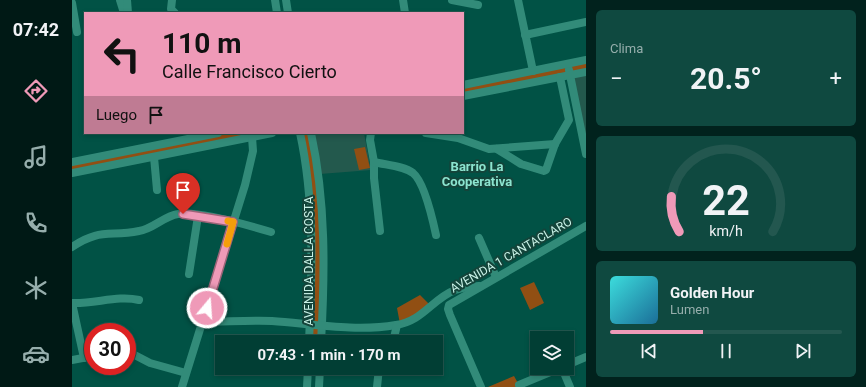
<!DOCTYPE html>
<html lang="es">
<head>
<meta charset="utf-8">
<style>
	:root { --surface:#013e34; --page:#0f4940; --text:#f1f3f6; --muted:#96aeac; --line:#23574f; --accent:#ef9ab8 }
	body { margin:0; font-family:Roboto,sans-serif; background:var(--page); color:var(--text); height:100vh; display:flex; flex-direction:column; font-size:15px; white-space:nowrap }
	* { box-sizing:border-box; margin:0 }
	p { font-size:13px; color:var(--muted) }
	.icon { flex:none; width:22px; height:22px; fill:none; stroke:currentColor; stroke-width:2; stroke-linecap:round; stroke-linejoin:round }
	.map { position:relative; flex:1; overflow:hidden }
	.drawer { display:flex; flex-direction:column; gap:10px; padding:10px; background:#01221d; width:280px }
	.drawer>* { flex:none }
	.guide { position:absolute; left:12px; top:12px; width:380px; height:122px; border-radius:0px; box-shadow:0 2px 6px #0003,0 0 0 1px var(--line); background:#ef9ab8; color:#111; overflow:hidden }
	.tools { position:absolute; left:458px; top:331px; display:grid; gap:8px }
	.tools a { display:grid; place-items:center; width:44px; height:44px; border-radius:0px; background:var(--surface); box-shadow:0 2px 6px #0003,0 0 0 1px var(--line); font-size:20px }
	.speed { position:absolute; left:12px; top:323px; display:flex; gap:8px; font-size:20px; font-weight:700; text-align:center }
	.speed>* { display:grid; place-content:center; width:52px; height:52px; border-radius:50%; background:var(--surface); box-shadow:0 2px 6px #0003,0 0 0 1px var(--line); line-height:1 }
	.speed .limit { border:6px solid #d22; background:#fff; color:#111 }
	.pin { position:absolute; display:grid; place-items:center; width:34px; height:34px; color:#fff; margin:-41px -17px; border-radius:50% 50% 50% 0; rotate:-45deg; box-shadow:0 0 4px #0007 }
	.pin .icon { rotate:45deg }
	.me { position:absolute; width:44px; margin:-22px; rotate:18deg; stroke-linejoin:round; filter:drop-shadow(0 0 3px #0008) }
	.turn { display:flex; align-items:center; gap:14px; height:84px; padding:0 12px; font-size:18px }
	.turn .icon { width:52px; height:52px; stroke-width:2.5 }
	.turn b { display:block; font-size:28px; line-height:34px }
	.then { display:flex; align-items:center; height:38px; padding:0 12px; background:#0003; gap:8px; font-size:15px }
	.big { font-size:30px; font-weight:700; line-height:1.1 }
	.drawer .card { flex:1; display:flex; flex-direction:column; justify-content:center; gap:6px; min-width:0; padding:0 14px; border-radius:6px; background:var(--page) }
	.drawer .dial { align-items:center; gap:0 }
	.dial svg { height:104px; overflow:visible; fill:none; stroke:var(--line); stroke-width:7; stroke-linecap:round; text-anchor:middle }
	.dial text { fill:var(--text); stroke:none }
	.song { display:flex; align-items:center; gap:12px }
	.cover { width:48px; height:48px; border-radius:6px; background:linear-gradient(135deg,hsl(180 70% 55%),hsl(200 70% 35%)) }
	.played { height:4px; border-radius:2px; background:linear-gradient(90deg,var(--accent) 40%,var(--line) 40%) }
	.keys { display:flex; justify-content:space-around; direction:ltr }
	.heat { display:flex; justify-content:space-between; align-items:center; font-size:22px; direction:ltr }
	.trip { position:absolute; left:143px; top:335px; width:228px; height:40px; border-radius:0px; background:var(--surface); box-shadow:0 2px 6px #0003,0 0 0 1px var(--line); font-weight:700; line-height:40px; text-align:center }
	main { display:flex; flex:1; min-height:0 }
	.dock { display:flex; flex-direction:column; width:72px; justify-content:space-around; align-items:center; background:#001915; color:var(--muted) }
	.dock .icon { width:28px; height:28px }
	.dock .selected { color:var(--accent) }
	.dock b { font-size:18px; color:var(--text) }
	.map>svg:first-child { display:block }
	.built { fill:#23594d }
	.green { fill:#914f13 }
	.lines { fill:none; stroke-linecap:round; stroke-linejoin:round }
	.minor { stroke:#328b79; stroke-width:8 }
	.route-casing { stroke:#9b6478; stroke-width:10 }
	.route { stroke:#ef9ab8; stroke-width:7 }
	.slow { stroke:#f59e0b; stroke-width:7 }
	.labels { text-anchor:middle; stroke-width:4; stroke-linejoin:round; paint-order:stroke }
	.street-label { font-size:12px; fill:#c9f2e7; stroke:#14443a }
	.neighbourhood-label { font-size:13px; font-weight:bold; fill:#8ce4cf; stroke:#14443a }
</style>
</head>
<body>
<main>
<nav class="dock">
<b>07:42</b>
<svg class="icon selected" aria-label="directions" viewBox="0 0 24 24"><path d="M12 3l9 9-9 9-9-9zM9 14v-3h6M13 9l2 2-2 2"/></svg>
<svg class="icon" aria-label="music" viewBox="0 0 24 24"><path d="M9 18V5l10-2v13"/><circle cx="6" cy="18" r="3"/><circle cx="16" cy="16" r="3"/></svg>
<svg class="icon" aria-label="phone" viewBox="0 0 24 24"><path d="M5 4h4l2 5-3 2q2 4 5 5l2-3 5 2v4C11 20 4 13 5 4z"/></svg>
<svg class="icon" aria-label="climate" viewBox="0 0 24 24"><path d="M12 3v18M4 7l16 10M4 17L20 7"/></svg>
<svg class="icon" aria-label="car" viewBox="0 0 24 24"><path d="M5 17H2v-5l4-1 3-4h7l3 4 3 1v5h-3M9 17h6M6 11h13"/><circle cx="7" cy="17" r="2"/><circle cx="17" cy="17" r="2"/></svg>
</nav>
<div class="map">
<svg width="514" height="387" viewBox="0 0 514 387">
	<rect width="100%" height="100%" fill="#015245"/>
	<g class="built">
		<polygon points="514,72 514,144 498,75"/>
		<polygon points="240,133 292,133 299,170 248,174"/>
	</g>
	<g class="green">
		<polygon points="514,60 514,72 391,96 391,85"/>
		<polygon points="146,133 200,133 0,173 0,162"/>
		<polygon points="228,133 239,133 247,169 249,342 237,342 240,251"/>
		<polygon points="293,147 298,168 287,170 282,149"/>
		<polygon points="462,282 472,303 458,310 448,288"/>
		<polygon points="348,295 359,306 328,324 325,308"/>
		<polygon points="442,376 447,385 452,387 416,387"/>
	</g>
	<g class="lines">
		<g class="minor">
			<polyline points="48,0 52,13"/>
			<polyline points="55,0 56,13"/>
			<polyline points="100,0 99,9 103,13"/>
			<polyline points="203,0 205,13"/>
			<polyline points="214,0 216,13"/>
			<polyline points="331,0 333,13"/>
			<polyline points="380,0 406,5"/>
			<polyline points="446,0 461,71"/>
			<polyline points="0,3 5,32"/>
			<polyline points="453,35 514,22"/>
			<polyline points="497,70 514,154"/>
			<polyline points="391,85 514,60"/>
			<polyline points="391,96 514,72"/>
			<path d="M228,133C243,202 240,272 237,342"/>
			<path d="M239,133C254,202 253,272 249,342"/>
			<polyline points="299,133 298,140 302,162 302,178 308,231"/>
			<polyline points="354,133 386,138 417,149 483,144"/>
			<polyline points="425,149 449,164 472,171 474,170 483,144 497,120 488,77"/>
			<polyline points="82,157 85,190"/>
			<polyline points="0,162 146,133"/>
			<path d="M302,162C314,165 332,166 341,173C352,182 361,221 364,235"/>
			<polyline points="0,173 200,133"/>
			<polyline points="407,238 424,277"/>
			<path d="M0,247C28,228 37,237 67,231C81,229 92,216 106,214C125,210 179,226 199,232"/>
			<polyline points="117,274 126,216"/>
			<path d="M0,303C23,304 46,295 67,300"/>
			<polyline points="0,303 12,358"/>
			<path d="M130,322C153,322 177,320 200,321C241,324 284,332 324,325C351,321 360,299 383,290C391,287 400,287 407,286"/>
			<polyline points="321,342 325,325"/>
			<polyline points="55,351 78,363 114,373"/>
			<polyline points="0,360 21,356"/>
			<polyline points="495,365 514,357"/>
			<polyline points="490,368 498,387"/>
			<polyline points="447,385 488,368"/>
			<polyline points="110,387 173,185 181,151 180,137"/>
			<polyline points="235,387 236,368"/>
			<polyline points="247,387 248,368"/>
			<polyline points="305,387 307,368"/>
			<polyline points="409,387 378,315 376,309 377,305 514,226"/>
		</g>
	</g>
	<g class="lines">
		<g class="route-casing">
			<polyline id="route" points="111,214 161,222 135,308"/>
		</g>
		<use href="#route" class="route"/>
		<polyline class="slow" points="155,244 161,222 156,221"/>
	</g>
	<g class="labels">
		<g class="street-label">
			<text transform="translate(439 255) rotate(-30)" y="4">AVENIDA 1 CANTACLARO</text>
			<text transform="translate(237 261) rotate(-90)" y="4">AVENIDA DALLA COSTA</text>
		</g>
		<g class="neighbourhood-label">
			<text x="405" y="171">Barrio La<tspan x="405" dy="15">Cooperativa</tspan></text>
		</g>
	</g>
</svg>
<div class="tools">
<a><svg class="icon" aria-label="layers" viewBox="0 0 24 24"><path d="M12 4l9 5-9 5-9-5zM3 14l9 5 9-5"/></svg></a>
</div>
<div class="speed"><div class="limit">30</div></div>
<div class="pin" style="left:111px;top:214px;background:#d93025"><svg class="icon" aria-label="arrive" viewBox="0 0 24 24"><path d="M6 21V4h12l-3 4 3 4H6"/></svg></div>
<svg class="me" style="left:135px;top:308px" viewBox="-20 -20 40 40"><circle r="17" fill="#ef9ab8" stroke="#fff" stroke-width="3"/><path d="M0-11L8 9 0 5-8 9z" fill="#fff"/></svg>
<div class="trip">07:43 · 1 min · 170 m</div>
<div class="guide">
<div class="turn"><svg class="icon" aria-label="left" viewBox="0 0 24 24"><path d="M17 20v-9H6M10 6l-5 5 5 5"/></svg><div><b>110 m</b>Calle Francisco Cierto</div></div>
<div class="then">Luego<svg class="icon" aria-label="arrive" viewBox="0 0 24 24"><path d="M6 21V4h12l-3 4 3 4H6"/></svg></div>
</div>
</div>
<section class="drawer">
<div class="card"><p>Clima</p>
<div class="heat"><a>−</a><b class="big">20.5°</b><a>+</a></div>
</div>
<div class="card dial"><svg viewBox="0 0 100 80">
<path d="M14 69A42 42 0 1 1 86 69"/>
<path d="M14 69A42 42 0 0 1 8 42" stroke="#ef9ab8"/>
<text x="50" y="56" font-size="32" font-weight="700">22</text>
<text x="50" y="72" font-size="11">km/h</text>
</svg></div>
<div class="card">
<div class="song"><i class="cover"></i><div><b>Golden Hour</b><p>Lumen</p></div></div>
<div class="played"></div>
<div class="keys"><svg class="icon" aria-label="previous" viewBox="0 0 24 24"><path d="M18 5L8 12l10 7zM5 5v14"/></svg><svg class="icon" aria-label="pause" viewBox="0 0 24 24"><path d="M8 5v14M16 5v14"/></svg><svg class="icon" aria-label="next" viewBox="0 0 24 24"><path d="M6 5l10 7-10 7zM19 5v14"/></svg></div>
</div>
</section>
</main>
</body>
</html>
